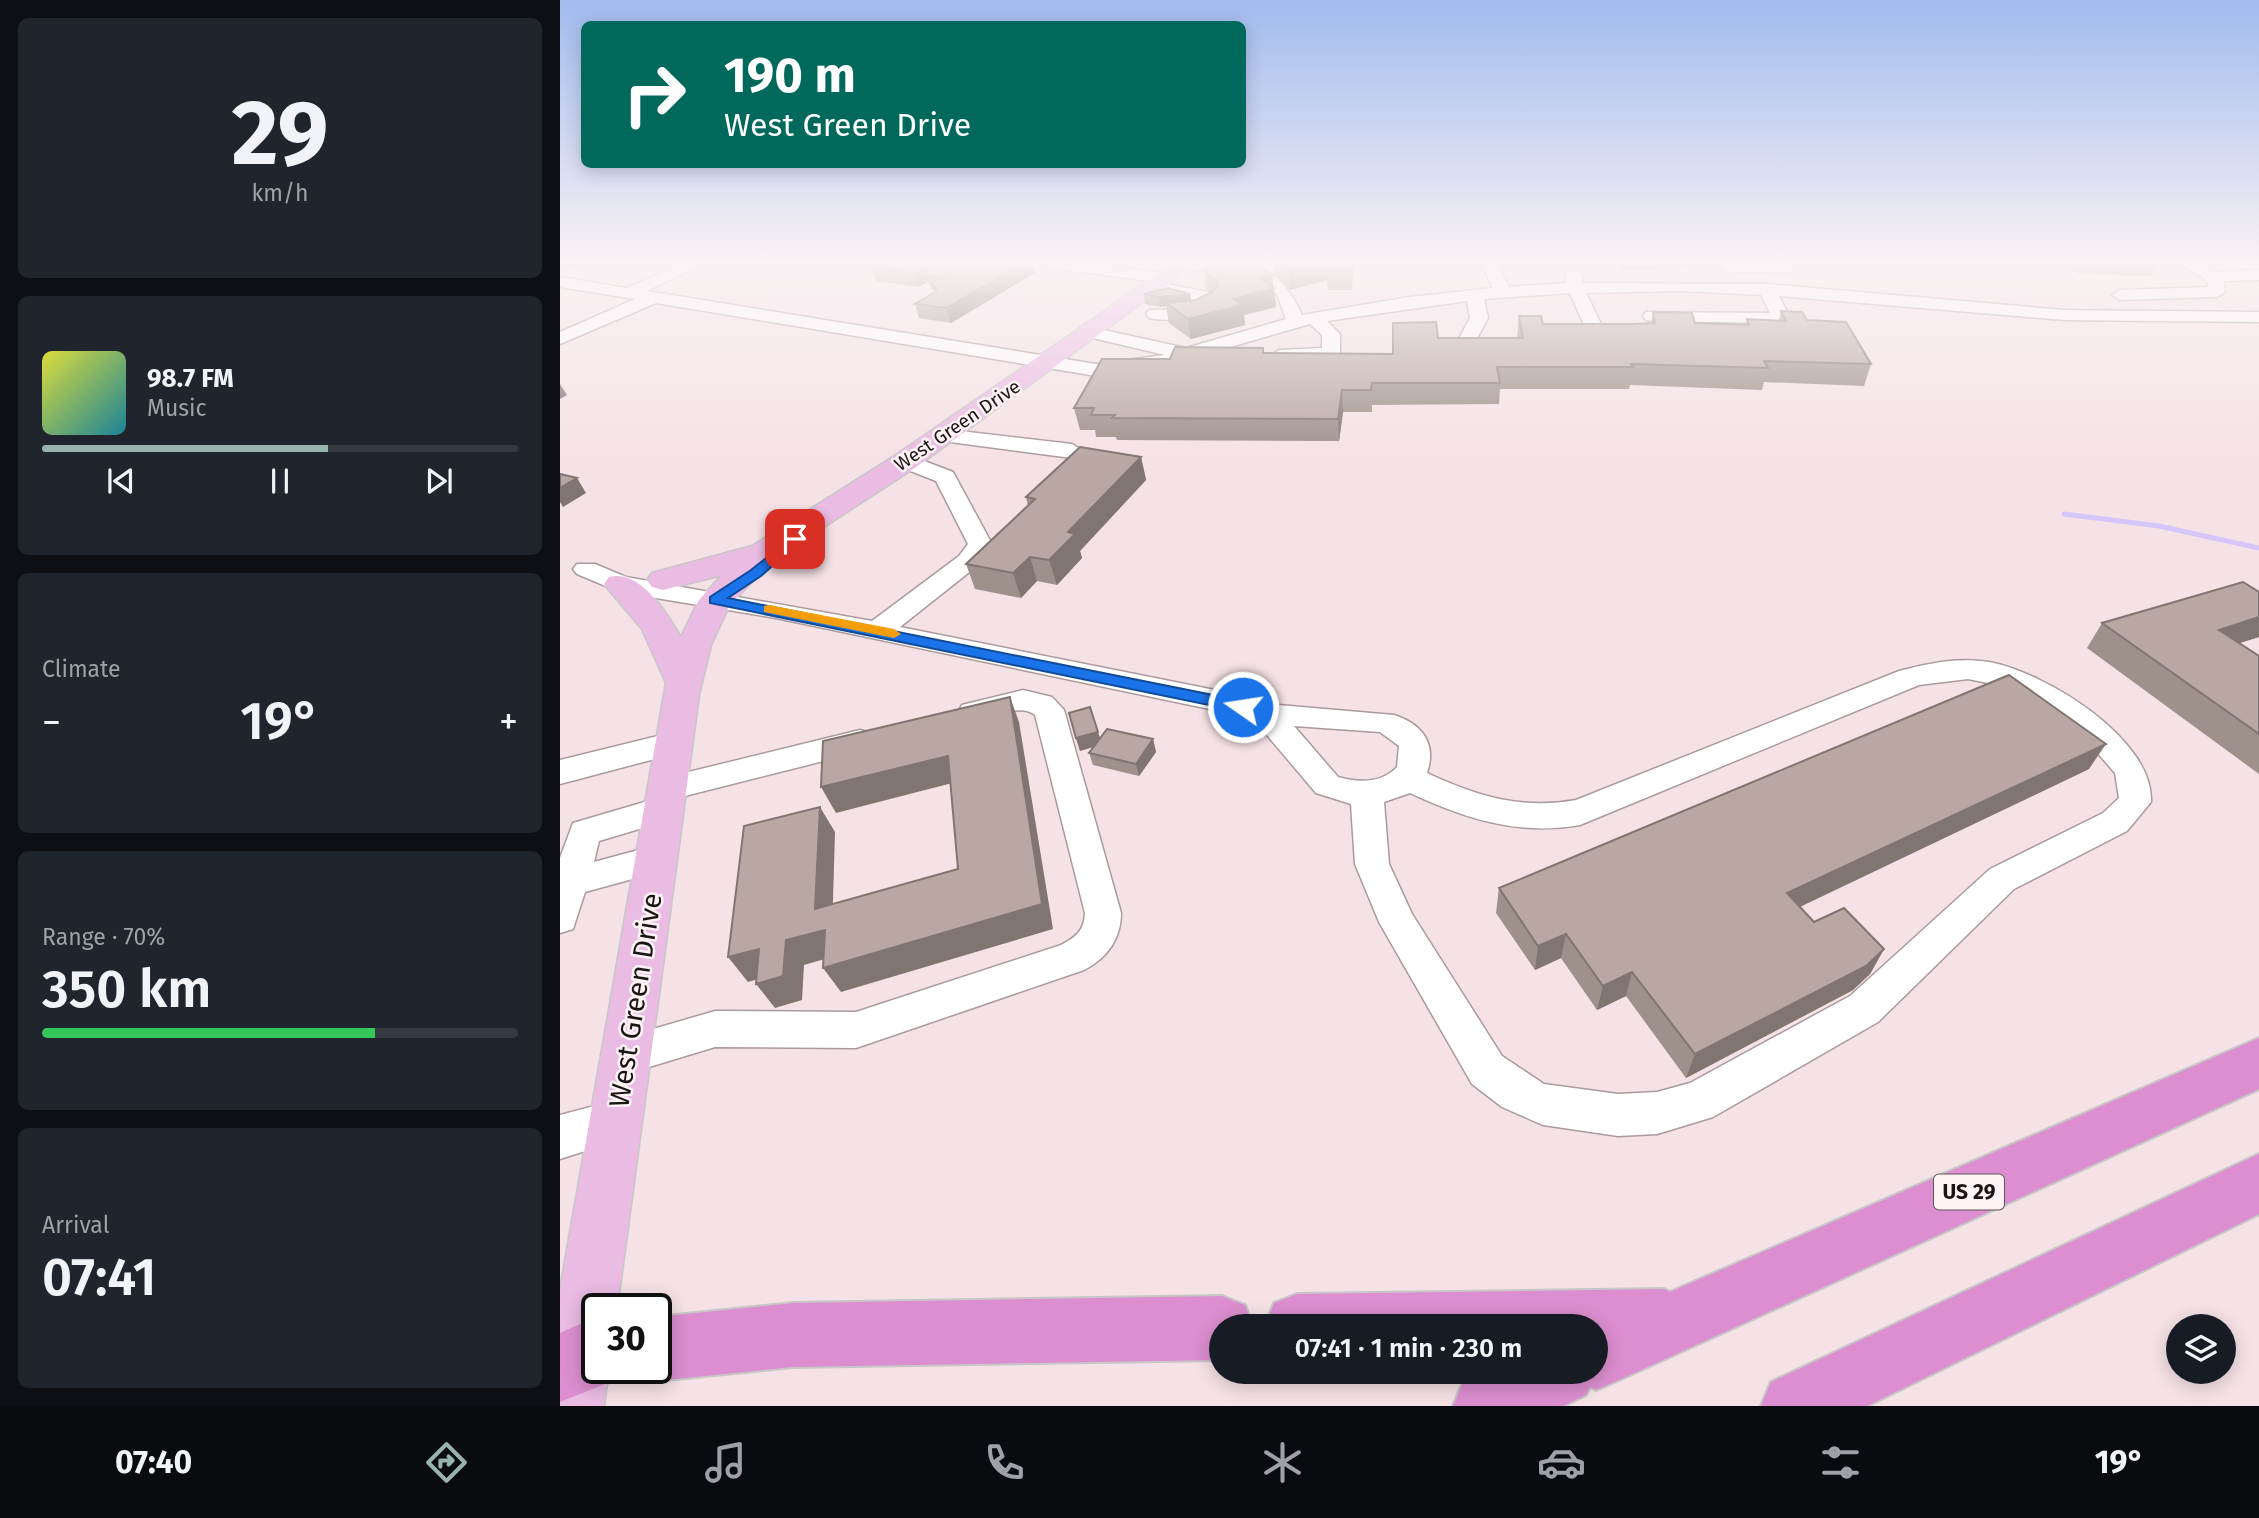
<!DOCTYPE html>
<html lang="en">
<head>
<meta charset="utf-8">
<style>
	:root { --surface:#171b24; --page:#20242c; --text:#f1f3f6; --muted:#9ea1a6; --line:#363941; --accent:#96b3ac }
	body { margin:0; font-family:"Fira Sans",sans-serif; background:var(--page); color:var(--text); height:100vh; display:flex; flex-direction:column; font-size:26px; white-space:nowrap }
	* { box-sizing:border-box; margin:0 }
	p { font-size:23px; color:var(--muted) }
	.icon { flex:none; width:38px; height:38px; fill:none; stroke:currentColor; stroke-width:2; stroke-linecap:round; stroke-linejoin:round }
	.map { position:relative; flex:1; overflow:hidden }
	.details { display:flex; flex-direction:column; gap:18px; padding:18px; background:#0d0f14; width:560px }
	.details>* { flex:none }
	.guide { position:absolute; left:21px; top:21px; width:665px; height:147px; border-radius:10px; box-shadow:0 4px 18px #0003; background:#00695c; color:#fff; overflow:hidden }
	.controls { position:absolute; left:1606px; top:1314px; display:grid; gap:14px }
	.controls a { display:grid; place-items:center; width:70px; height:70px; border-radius:50%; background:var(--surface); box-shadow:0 4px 18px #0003; font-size:35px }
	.speed { position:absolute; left:21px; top:1293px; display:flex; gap:14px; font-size:35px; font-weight:700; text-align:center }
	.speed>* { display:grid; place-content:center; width:91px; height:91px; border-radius:50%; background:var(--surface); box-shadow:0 4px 18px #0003; line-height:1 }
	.speed .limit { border:4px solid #111; border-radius:10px; background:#fff; color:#111 }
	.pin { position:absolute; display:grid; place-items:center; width:60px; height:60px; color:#fff; margin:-30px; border-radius:14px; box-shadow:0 4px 10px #0006 }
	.me { position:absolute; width:77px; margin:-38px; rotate:283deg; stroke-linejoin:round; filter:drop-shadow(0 0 5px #0008) }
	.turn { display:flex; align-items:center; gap:24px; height:147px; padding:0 28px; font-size:32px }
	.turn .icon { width:91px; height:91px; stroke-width:2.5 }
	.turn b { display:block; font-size:49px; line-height:60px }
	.big { font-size:52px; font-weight:600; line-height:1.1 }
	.details .tile { flex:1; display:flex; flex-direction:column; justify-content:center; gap:10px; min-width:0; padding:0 24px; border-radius:10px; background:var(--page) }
	.details .dial { align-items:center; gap:0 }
	.dial b { font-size:91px; line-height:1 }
	.song { display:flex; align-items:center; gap:21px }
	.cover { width:84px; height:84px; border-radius:10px; background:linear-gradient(135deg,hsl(60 70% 55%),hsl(190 70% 35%)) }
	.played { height:7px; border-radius:4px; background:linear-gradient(90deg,var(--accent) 60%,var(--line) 60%) }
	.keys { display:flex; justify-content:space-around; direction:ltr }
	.heat { display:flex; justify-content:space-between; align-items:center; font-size:38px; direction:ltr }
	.charge { height:10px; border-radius:5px; background:linear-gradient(90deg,#34c759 70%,var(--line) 0) }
	.trip { position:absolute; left:649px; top:1314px; width:399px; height:70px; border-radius:35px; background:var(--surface); box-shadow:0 4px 18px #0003; font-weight:600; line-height:70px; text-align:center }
	.dock { display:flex; height:112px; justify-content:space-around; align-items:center; background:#090b0e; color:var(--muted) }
	.dock .icon { width:49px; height:49px }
	.dock .on { color:var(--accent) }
	.dock b { font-size:32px; color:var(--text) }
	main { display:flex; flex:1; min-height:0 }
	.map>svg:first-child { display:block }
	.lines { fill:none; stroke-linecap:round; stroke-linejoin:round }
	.stream { stroke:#d6c5f8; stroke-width:5 }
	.minor-casing { stroke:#ab9a9d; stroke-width:3 }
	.major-casing { stroke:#c8c7c7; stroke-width:3 }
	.highway-casing { stroke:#c8c7c7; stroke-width:4 }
	.minor { fill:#fff; fill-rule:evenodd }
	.major { fill:#eabbe3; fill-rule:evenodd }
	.highway { fill:#dc8ed0; fill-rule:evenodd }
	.wall { fill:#9e908b }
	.shaded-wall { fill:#817571 }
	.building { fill:#b8a7a2; stroke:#817571; stroke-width:2 }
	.route { fill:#1a73e8; stroke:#114b97; stroke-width:2 }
	.slow { fill:#f59e0b }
	.labels { text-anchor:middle; stroke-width:5; stroke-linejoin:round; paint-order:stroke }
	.far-street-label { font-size:19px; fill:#1a1415; stroke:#fdf2f4 }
	.shield { fill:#fdf2f4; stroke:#5e5758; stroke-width:2 }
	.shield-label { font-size:21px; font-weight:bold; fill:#1a1415 }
	.near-street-label { font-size:28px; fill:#1a1415; stroke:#fdf2f4 }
</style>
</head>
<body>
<main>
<section class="details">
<div class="tile dial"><b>29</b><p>km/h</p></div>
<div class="tile">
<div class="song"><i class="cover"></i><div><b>98.7 FM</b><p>Music</p></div></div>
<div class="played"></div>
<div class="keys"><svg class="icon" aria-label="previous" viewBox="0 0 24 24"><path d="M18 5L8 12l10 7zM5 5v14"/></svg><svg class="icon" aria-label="pause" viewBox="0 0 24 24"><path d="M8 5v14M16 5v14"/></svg><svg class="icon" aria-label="next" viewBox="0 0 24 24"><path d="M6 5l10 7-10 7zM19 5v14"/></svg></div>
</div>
<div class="tile"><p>Climate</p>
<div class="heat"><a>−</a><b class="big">19°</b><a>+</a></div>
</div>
<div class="tile"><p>Range · 70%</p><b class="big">350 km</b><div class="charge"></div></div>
<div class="tile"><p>Arrival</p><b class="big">07:41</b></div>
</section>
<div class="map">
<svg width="1699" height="1406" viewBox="0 0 1699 1406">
	<rect width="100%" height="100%" fill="#f5e2e6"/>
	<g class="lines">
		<polyline class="stream" points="1504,514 1599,526 1699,548"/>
		<g class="minor-casing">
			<g id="minor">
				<path d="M124,263H136L138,266L87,291L536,364L605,355L524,336L521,332L524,328L530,327L626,348L726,319C722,310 720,297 713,289C693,265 652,271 624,270L618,268L617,263C679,263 713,251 742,315L849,297L933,288L921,263H937L949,287L1006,283L1005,273L1013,268L1021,273L1023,283L1207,284L1504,310L1699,312V322L1504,320L1219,296L1230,318L1221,323L1092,321L1086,320L1083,316L1086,312L1210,313L1201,295L1122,291L1026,293L1046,334L1037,339L1028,334L1010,293L924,299L928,318L912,348L905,350L896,344L910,318L907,301L767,321L780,334V353C773,362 717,365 710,356L719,350L762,348V335L750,324L601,367L536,376L96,303L0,344V332L75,299L0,287V277L67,288Z"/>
				<path d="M481,263H525L604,273L612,278L610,281L596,282L647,292L659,302C644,323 619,321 595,319L589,318L586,314L589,310L626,309L640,303L586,290L584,286L591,281L489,268Z"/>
				<polygon points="1169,263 1228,263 1236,268 1228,273 1163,271 1163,265"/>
				<polygon points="1619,263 1639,263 1655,272 1699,270 1699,280 1664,281 1665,292 1657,297 1560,300 1552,295 1560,290 1649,287 1646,280"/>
				<polygon points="383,429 512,444 523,451 512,458 375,440 372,435 375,430"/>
				<path d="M346,454L393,472L432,544L417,566L340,627L660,691L706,704L834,715C862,724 877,743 867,773C916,796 962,810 1016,800L1339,671C1369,663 1398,657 1429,662C1485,672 1594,739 1591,802L1567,831L1454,889L1318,1022L1153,1117L1097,1134L1058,1136L983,1125L942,1107L912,1084L819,922L795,864L791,804L756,793L695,721L659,711L216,618L60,592L17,574L13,569L17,564H35L66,577L312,621L399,556L408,544L376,481L338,466L335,461ZM1408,679L1448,687L1500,721L1534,749L1555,773L1559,798L1543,813L1430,869L1290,996L1130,1083L1097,1092L1058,1094L984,1084L942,1056L852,914L829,864L824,802L850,793C905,819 960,836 1020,825L1359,685ZM734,726L820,732L839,746L837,767C822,783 799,783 778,777Z"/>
				<path d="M463,690L492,697L504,710L561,913C561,939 547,958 524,970L296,1048L155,1047L66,1074L52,1069L46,1055L52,1041L155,1011L296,1012L501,945C516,937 524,931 525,913L475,715C456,700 424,726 402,719L398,712L402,705Z"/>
				<polygon points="300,730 311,733 315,741 311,749 113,799 121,809 116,818 39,841 34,862 97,845 109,849 114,859 109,869 25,892 13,929 0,933 0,858 13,823 98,798 91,789 96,780"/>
				<polygon points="114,732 125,735 130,743 125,751 0,784 0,760"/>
				<polygon points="57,1100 72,1106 78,1121 72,1136 0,1159 0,1115"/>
			</g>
		</g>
		<g class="major-casing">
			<path id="major" d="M614,263H637L356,467L216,558L170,604L151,645L139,695L57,1309H37V1368H49L44,1406H0V1290L106,683L82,629L44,584L49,577C81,569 106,613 121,637L139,600L162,575L103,590L92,587L87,580L92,573L192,546L336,455Z"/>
		</g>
		<g class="highway-casing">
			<g id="highway">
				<polygon points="1699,1038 1699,1089 1059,1380 1036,1390 1030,1387 1026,1395 1003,1406 893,1406 903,1382 927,1372 1036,1372 1036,1326 705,1326 714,1303 737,1294 1104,1289 1110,1292"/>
				<polygon points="1699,1154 1699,1214 1307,1406 1201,1406 1211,1382"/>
				<polygon points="662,1296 685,1305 693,1326 662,1326 662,1360 233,1367 96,1381 72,1368 96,1368 96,1317 233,1303"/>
				<polygon points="37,1322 37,1368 64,1368 60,1378 0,1402 0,1333 20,1324"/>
			</g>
		</g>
		<use href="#minor" class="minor"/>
		<use href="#major" class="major"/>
		<use href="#highway" class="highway"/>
	</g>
	<g class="wall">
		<polygon points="0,263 25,263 11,269 0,267"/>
		<polygon points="320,263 472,263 475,273 391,323 359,318 355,304 375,292 374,290 372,289 368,282 358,287 316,281 312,267"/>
		<polygon points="712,263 793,263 792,290 768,290 767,280 730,290 714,273"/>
		<polygon points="994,263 1161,263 1160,267 1061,270 1057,264 996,266"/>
		<polygon points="1502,263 1598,263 1592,276 1519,274"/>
		<polygon points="644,271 713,287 716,307 684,315 685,325 631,339 609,323 606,306 600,307 585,304 584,294 630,294 631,301 636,300 650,293 646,289"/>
		<polygon points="1221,311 1247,320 1311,364 1304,386 1204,382 1202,390 1070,385 1069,389 940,389 939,404 812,405 812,412 783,412 779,441 557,440 556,437 536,437 535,430 520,430 514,408 610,359 703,353 833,354 878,338 957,338 959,316 983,324 1074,324 1091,323 1093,312 1135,323 1186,325 1187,319 1219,320"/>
		<polygon points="581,457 586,480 520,551 522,558 497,585 477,581 461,598 415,589 406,564 468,506 466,497"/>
		<polygon points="1699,592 1699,637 1679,643 1699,656 1699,774 1527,648 1542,623"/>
		<polygon points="516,738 593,739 596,752 579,776 533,765 529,753 533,747 520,751"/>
		<polygon points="1529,769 1240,907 1254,922 1324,949 1310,974 1293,990 1126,1078 1066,996 1037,1010 1001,958 975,970 936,913 939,888"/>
	</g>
	<g class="shaded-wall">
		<polygon points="8,263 25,263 11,269"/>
		<polygon points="465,263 472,263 475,273 391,323 386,308"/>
		<polygon points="760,263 767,263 767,280 730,290 729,271"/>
		<polygon points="792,263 793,263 792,290 791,271"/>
		<polygon points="363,268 368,282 358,287 354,273"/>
		<polygon points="712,275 716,307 684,315 685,325 631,339 628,319 673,299 699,278"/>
		<polygon points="630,294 632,304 606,303 606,306 600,307 599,297"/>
		<polygon points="0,384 7,395 0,399"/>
		<polygon points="782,390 783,412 779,441 778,419"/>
		<polygon points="581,457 586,480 520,551 522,558 497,585 489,560 508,532"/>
		<polygon points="17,478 26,493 3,507 0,502 0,488"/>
		<polygon points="470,557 477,581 461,598 453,573"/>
		<polygon points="1699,617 1699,637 1641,655 1659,630"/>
		<polygon points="450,697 459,722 493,929 281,992 263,968 482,904"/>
		<polygon points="538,732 542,744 520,751 516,738"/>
		<polygon points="593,739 596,752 579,776 576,764"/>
		<polygon points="1546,744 1529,769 1216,918 1227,893"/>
		<polygon points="388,756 400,781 276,813 261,787"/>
		<polygon points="260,807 275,832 272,933 255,909"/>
		<polygon points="265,930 282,954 244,965 242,1000 215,1008 196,984 226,940"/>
		<polygon points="1006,934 1001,958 975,970 978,946"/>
		<polygon points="199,949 218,973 188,982 168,957"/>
		<polygon points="1324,949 1310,974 1293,990 1126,1078 1135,1054"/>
		<polygon points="1072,972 1066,996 1037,1010 1043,986"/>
	</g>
	<g class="building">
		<polygon points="320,263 465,263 386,308 355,304 377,291 372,283 383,277 367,275 363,268 354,273 312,267"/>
		<polygon points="652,263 694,263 712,275 699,278 714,288 673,299 683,305 628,319 606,303 636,300 652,292 659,283 644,271"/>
		<polygon points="721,263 760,263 729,271"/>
		<polygon points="767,263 792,263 791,271 767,271"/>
		<polygon points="608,288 630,294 599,297 584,294"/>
		<polygon points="1221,311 1242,312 1247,320 1286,322 1311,364 1204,361 1208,368 1071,364 1073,367 937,367 940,383 812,383 811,390 782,390 778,419 552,418 555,415 531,415 534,408 514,408 542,359 610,359 615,347 703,348 703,353 833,354 833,323 876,322 878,338 963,338 959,316 981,316 983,324 1074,324 1095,323 1093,312 1132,313 1135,323 1189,325 1187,319 1226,321"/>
		<polygon points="520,447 581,457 508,532 515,534 489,560 470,557 453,573 406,564 475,499 466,497"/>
		<polygon points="0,474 17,478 0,488"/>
		<polygon points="1683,582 1699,592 1699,617 1659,630 1699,656 1699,734 1542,623"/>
		<polygon points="1449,675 1546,744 1227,893 1254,922 1284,908 1324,949 1306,966 1135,1054 1072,972 1043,986 1006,934 978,946 939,888"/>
		<polygon points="450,697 482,904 263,968 265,930 226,940 223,976 196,984 199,949 168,957 184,826 260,807 255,909 398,869 388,756 261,787 263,741"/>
		<polygon points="530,707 538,732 516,738 509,713"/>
		<polygon points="547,729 593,739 576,764 529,753"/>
	</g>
	<linearGradient id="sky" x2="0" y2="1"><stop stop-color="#a1bbee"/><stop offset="0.57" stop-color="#faf2f4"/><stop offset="1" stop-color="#faf2f4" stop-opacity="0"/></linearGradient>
	<rect width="1699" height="460" fill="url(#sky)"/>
	<polygon class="route" points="235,535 241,539 239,542 201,576 168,598 683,701 691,707 683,712 150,603 150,597 191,570"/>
	<polygon class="slow" points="209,605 334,629 341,634 334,638 204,612 204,606"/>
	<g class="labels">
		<g class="far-street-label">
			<text transform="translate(397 425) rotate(-34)" y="7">West Green Drive</text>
		</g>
		<rect class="shield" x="1374" y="1174.5" width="70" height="35" rx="5"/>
		<g class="shield-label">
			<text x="1409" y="1199">US 29</text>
		</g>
		<g class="near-street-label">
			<text transform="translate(75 1000) rotate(-81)" y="10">West Green Drive</text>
		</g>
	</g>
</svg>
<div class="controls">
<a><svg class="icon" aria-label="layers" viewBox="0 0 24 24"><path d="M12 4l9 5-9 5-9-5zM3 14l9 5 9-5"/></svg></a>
</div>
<div class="speed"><div class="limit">30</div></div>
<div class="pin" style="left:235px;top:539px;background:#d93025"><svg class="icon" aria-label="arrive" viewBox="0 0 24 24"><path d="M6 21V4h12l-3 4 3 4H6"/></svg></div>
<svg class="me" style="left:683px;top:707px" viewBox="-20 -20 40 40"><circle r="17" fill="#1a73e8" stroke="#fff" stroke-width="3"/><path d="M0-11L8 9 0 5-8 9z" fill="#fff"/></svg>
<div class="trip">07:41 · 1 min · 230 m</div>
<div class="guide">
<div class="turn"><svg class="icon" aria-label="right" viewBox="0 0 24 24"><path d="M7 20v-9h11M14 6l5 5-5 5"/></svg><div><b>190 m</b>West Green Drive</div></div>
</div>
</div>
</main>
<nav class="dock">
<b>07:40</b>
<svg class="icon on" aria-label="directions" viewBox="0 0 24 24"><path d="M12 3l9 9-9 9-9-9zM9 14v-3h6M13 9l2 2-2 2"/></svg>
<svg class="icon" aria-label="music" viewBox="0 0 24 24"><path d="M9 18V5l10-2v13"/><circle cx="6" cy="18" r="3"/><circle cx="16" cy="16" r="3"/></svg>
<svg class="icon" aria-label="phone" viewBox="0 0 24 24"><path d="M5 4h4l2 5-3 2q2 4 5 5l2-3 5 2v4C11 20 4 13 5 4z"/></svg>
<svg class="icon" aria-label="climate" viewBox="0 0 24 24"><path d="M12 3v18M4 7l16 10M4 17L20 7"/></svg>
<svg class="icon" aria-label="car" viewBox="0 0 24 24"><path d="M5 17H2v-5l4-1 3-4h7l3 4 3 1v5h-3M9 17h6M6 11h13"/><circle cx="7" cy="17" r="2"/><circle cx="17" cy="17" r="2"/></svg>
<svg class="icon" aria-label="filters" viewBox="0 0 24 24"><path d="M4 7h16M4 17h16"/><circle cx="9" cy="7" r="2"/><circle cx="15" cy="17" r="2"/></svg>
<b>19°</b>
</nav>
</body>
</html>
